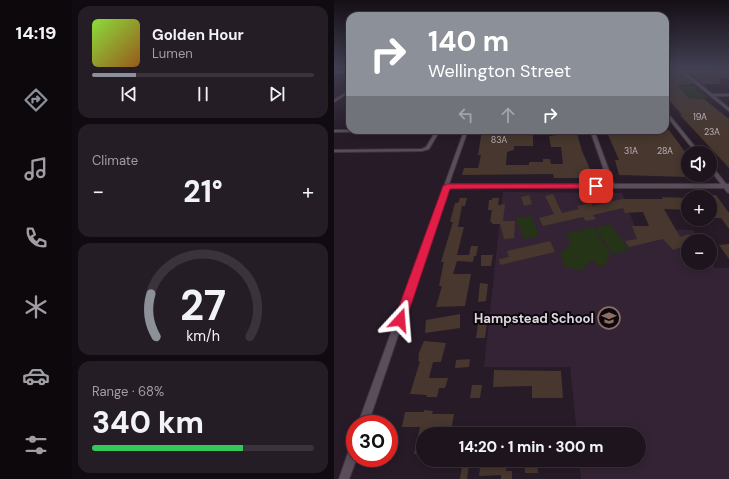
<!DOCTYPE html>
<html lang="en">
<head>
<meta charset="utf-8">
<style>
	:root { --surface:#1d141d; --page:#251d26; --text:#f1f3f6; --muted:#a09ea4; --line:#3b333b; --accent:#8c9099 }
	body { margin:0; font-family:"DM Sans",sans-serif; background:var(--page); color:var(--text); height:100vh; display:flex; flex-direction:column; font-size:15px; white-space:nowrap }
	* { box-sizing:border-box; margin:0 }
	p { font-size:13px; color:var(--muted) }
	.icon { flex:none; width:22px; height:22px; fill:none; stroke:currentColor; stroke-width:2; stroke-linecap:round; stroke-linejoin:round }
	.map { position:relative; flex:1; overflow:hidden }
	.sheet { display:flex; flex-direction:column; gap:6px; padding:6px; background:#100b10; width:262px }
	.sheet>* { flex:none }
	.guide { position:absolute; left:12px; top:12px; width:323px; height:122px; border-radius:12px; box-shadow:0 2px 10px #0003,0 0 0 1px var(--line); background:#8c9099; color:#fff; overflow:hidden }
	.tools { position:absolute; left:347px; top:146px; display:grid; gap:8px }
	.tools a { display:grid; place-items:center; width:36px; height:36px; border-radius:50%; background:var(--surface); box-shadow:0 2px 10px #0003,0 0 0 1px var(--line); font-size:20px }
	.speed { position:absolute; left:12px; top:415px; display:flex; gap:8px; font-size:20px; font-weight:700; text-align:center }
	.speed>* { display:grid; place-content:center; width:52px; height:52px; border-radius:50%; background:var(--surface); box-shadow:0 2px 10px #0003,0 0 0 1px var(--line); line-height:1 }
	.speed .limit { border:6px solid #d22; background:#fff; color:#111 }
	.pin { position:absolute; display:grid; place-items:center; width:34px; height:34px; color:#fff; margin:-17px; border-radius:8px; box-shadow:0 2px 6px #0006 }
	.me { position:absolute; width:44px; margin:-22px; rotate:19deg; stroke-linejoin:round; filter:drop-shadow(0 0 3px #0008) }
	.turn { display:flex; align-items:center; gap:14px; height:84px; padding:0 16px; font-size:18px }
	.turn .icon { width:52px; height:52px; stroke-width:2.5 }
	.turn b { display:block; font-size:28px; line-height:34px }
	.lanes { display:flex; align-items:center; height:38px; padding:0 16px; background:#0003; justify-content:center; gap:20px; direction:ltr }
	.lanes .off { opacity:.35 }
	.big { font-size:30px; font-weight:800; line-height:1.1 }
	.sheet .tile { flex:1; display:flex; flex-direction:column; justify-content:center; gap:6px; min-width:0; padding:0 14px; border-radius:12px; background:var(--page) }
	.sheet .dial { align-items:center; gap:0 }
	.dial svg { height:104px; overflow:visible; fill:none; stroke:var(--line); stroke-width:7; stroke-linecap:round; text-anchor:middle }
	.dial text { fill:var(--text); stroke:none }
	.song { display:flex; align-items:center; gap:12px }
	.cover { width:48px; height:48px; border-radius:6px; background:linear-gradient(135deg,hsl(90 70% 55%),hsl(30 70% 35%)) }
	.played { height:4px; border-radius:2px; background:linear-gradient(90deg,var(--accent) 20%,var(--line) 20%) }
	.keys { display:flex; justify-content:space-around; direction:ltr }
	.heat { display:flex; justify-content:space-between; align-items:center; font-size:22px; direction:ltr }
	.charge { height:6px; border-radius:3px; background:linear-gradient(90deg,#34c759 68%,var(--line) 0) }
	.trip { position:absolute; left:82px; top:427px; width:230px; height:40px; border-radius:20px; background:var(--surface); box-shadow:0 2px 10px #0003,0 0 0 1px var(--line); font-weight:800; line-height:40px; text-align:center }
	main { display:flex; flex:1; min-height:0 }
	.tabs { display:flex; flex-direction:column; width:72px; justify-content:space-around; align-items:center; background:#0c080c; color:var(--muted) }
	.tabs .icon { width:28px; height:28px }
	.tabs .selected { color:var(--accent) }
	.tabs b { font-size:18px; color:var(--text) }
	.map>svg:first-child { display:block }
	.built { fill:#342334 }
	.green { fill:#253317 }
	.building { fill:#47372e }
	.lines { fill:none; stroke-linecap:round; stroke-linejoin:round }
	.street-casing { stroke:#413841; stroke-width:2 }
	.secondary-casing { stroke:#413841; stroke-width:2 }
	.street { fill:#5b4d5a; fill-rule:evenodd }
	.secondary { fill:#5b4d5a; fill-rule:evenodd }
	.route { fill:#e11d48; stroke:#92132f }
	.labels { text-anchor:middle; stroke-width:4; stroke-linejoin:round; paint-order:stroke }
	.number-label { font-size:9px; fill:#b8aeb2 }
	.near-poi-label { font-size:13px; font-weight:bold; fill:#ded6de; stroke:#0d080d; text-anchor:end }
</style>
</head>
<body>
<main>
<nav class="tabs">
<b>14:19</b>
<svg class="icon selected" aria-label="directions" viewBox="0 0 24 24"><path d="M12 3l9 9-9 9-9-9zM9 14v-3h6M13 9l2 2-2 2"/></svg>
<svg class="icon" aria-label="music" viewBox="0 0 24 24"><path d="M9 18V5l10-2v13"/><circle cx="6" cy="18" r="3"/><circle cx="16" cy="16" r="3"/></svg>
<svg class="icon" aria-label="phone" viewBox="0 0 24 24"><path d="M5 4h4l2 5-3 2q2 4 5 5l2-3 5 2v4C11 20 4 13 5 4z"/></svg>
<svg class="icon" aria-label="climate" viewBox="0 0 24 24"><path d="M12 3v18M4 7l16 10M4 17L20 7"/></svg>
<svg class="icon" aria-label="car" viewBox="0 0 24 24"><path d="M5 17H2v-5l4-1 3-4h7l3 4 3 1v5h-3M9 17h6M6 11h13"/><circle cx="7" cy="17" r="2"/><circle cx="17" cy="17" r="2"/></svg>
<svg class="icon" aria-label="filters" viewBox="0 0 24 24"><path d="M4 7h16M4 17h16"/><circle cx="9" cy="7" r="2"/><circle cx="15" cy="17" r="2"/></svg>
</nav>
<section class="sheet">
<div class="tile">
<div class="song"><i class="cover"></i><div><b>Golden Hour</b><p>Lumen</p></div></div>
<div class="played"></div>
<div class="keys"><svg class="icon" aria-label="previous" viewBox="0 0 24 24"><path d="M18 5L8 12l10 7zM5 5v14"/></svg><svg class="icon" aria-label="pause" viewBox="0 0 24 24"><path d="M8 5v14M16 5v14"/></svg><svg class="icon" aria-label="next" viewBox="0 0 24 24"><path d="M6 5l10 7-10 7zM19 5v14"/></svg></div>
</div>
<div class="tile"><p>Climate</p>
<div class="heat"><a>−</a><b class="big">21°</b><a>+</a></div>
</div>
<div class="tile dial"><svg viewBox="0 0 100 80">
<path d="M14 69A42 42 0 1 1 86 69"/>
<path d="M14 69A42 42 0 0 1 10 36" stroke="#8c9099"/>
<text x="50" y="56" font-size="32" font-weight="700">27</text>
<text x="50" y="72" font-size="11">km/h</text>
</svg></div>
<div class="tile"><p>Range · 68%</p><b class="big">340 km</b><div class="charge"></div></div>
</section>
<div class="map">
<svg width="395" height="479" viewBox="0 0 395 479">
	<rect width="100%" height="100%" fill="#271b27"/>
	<polygon class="built" points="169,192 288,193 302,229 359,230 366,241 354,241 354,263 376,263 376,259 381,268 395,268 395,479 247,479 245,460 305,460 305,434 243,434 236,367 150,367"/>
	<g class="green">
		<polygon points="343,86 360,86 375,98 356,98"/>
		<polygon points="197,216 205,236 190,239 182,218"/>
		<polygon points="276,224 295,250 279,254 261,228"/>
		<polygon points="259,227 277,255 268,268 257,260 248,271 231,267 226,254 237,243 232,234"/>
	</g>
	<g class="building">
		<rect x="331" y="68" width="42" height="2"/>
		<polygon points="333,74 347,74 360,84 343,85 355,98 370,99 395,119 395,168 346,115 348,115 335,100 331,98 331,79 337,79"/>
		<polygon points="357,74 395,74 395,78 385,78 388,81 384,81 387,83 384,84 369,84"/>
		<polygon points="148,130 161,130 160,134 185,134 185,130 199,130 199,146 180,146 180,150 173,152 172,165 195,165 195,162 209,162 209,159 216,159 217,164 229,164 227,147 217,147 215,136 223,135 223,131 242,130 248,151 260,178 220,178 219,174 128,175 130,168 144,168 147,155 144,155"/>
		<polygon points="272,130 284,130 285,132 296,132 298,134 305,134 311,130 335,130 354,156 354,177 285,175 281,160 285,160"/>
		<polygon points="219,194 228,213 245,209 243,206 257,203 259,206 288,199 329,199 328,197 354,198 354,210 330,209 346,237 355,234 362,241 354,241 354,245 339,250 329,239 295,247 291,241 303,239 298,226 315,226 309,212 291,213 289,208 259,215 262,219 252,221 249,217 209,226 205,218 220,214 211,196"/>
		<polygon points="195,195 198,204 190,206 187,197"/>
		<polygon points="376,195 382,195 395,213 395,229 387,218 376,218 376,212 383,212 376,202"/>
		<polygon points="126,198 133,198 131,206 128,206 124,227 130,227 123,255 135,255 137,246 144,246 142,256 140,256 139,262 123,261 119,274 137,274 131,306 102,307 108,286 105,286 109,266 110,262 107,262 119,222 116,222 121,203 124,203"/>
		<polygon points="158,198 165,198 164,205 171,204 169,221 181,221 180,238 170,239 166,224 158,224 158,222 156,222 158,210 154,210 155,200 158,200"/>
		<polygon points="216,241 221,252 166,265 165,259 175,257 173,251"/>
		<polygon points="395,244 395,259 385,245"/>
		<polygon points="147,255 159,255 157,266 147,266"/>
		<polygon points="146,283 154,284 152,301 144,302"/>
		<polygon points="126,314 126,328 91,333 92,320"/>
		<polygon points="144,323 153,323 151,338 142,338"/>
		<polygon points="90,341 112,343 107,362 99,362 95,378 114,378 111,388 105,388 103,397 92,397 93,395 76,394 86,361 84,361 85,355 84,355"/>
		<polygon points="136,359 135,367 121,368 122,360"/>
		<polygon points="160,370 227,371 229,398 198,398 198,386 159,387"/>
		<polygon points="138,385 148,385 146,398 136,398"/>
		<polygon points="90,410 99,411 98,414 120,414 117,432 94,431 93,434 89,434 89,454 80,454 86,427 68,427 71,412 90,412"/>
		<polygon points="147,460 173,460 172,471 178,471 178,479 167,479 167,475 145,476"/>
		<polygon points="191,460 203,460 204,473 191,473"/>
		<polygon points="128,464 135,465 133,479 126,479"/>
	</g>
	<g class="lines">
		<g class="street-casing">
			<g id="street">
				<polygon points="374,68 376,68 382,72 380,73"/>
				<polygon points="348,71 350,71 378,94 395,94 395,96 380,96 395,108 395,111 348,73"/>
				<polygon points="16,90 16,92 0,102 0,100"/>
				<polygon points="331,111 332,111 366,153 362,153 331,114"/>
				<polygon points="0,130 134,130 115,184 275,184 256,130 260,130 280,184 387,184 376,170 376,166 378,166 392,184 395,184 395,193 393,192 390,188 114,188 34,424 24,424 130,131 105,132 95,149 88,151 0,152 0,150 88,149 92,147 102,131 0,132"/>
				<polygon points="21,443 21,458 23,458 15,479 5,479 17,444"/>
			</g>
		</g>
		<g class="secondary-casing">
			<g id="secondary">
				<rect x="0" y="71" width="16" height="2"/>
				<rect x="331" y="71" width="64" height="2"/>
			</g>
		</g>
		<use href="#street" class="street"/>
		<use href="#secondary" class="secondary"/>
	</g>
	<linearGradient id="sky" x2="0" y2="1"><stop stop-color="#150f15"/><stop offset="0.5" stop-color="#413f52"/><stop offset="1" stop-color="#413f52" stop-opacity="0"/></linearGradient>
	<rect width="395" height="135" fill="url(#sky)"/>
	<polygon class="route" points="113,184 262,184 266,186 262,188 116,189 72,320 70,324 66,326 62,324 60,320 109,186"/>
	<defs>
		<g id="school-ring" transform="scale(1.15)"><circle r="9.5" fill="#0d080d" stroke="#8d6e63" stroke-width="1.5"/><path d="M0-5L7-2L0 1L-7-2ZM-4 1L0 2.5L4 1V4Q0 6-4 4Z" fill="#8d6e63"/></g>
	</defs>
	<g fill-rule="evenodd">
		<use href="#school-ring" x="275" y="318"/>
	</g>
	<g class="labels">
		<g class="number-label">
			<text x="366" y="120">19A</text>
			<text x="378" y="135">23A</text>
			<text x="165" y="143">83A</text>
			<text x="297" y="154">31A</text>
			<text x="331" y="154">28A</text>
		</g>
		<g class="near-poi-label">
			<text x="260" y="323">Hampstead School</text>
		</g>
	</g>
</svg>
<div class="tools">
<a><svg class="icon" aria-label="sound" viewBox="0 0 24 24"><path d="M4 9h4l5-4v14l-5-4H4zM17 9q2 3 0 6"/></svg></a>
<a>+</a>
<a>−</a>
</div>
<div class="speed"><div class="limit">30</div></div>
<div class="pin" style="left:262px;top:186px;background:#d93025"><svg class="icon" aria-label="arrive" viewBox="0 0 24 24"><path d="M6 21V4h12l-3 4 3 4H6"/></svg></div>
<svg class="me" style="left:66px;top:320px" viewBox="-20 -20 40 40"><path d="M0-17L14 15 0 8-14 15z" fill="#e11d48" stroke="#fff" stroke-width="4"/></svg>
<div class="trip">14:20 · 1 min · 300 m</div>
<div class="guide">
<div class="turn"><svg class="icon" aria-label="right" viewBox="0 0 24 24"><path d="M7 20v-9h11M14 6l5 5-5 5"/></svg><div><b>140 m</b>Wellington Street</div></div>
<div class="lanes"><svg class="icon off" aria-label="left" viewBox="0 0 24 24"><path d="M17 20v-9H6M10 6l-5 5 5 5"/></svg><svg class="icon off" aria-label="ahead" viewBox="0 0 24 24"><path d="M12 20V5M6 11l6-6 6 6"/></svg><svg class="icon" aria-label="right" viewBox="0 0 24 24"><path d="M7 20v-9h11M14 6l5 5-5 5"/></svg></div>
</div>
</div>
</main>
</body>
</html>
